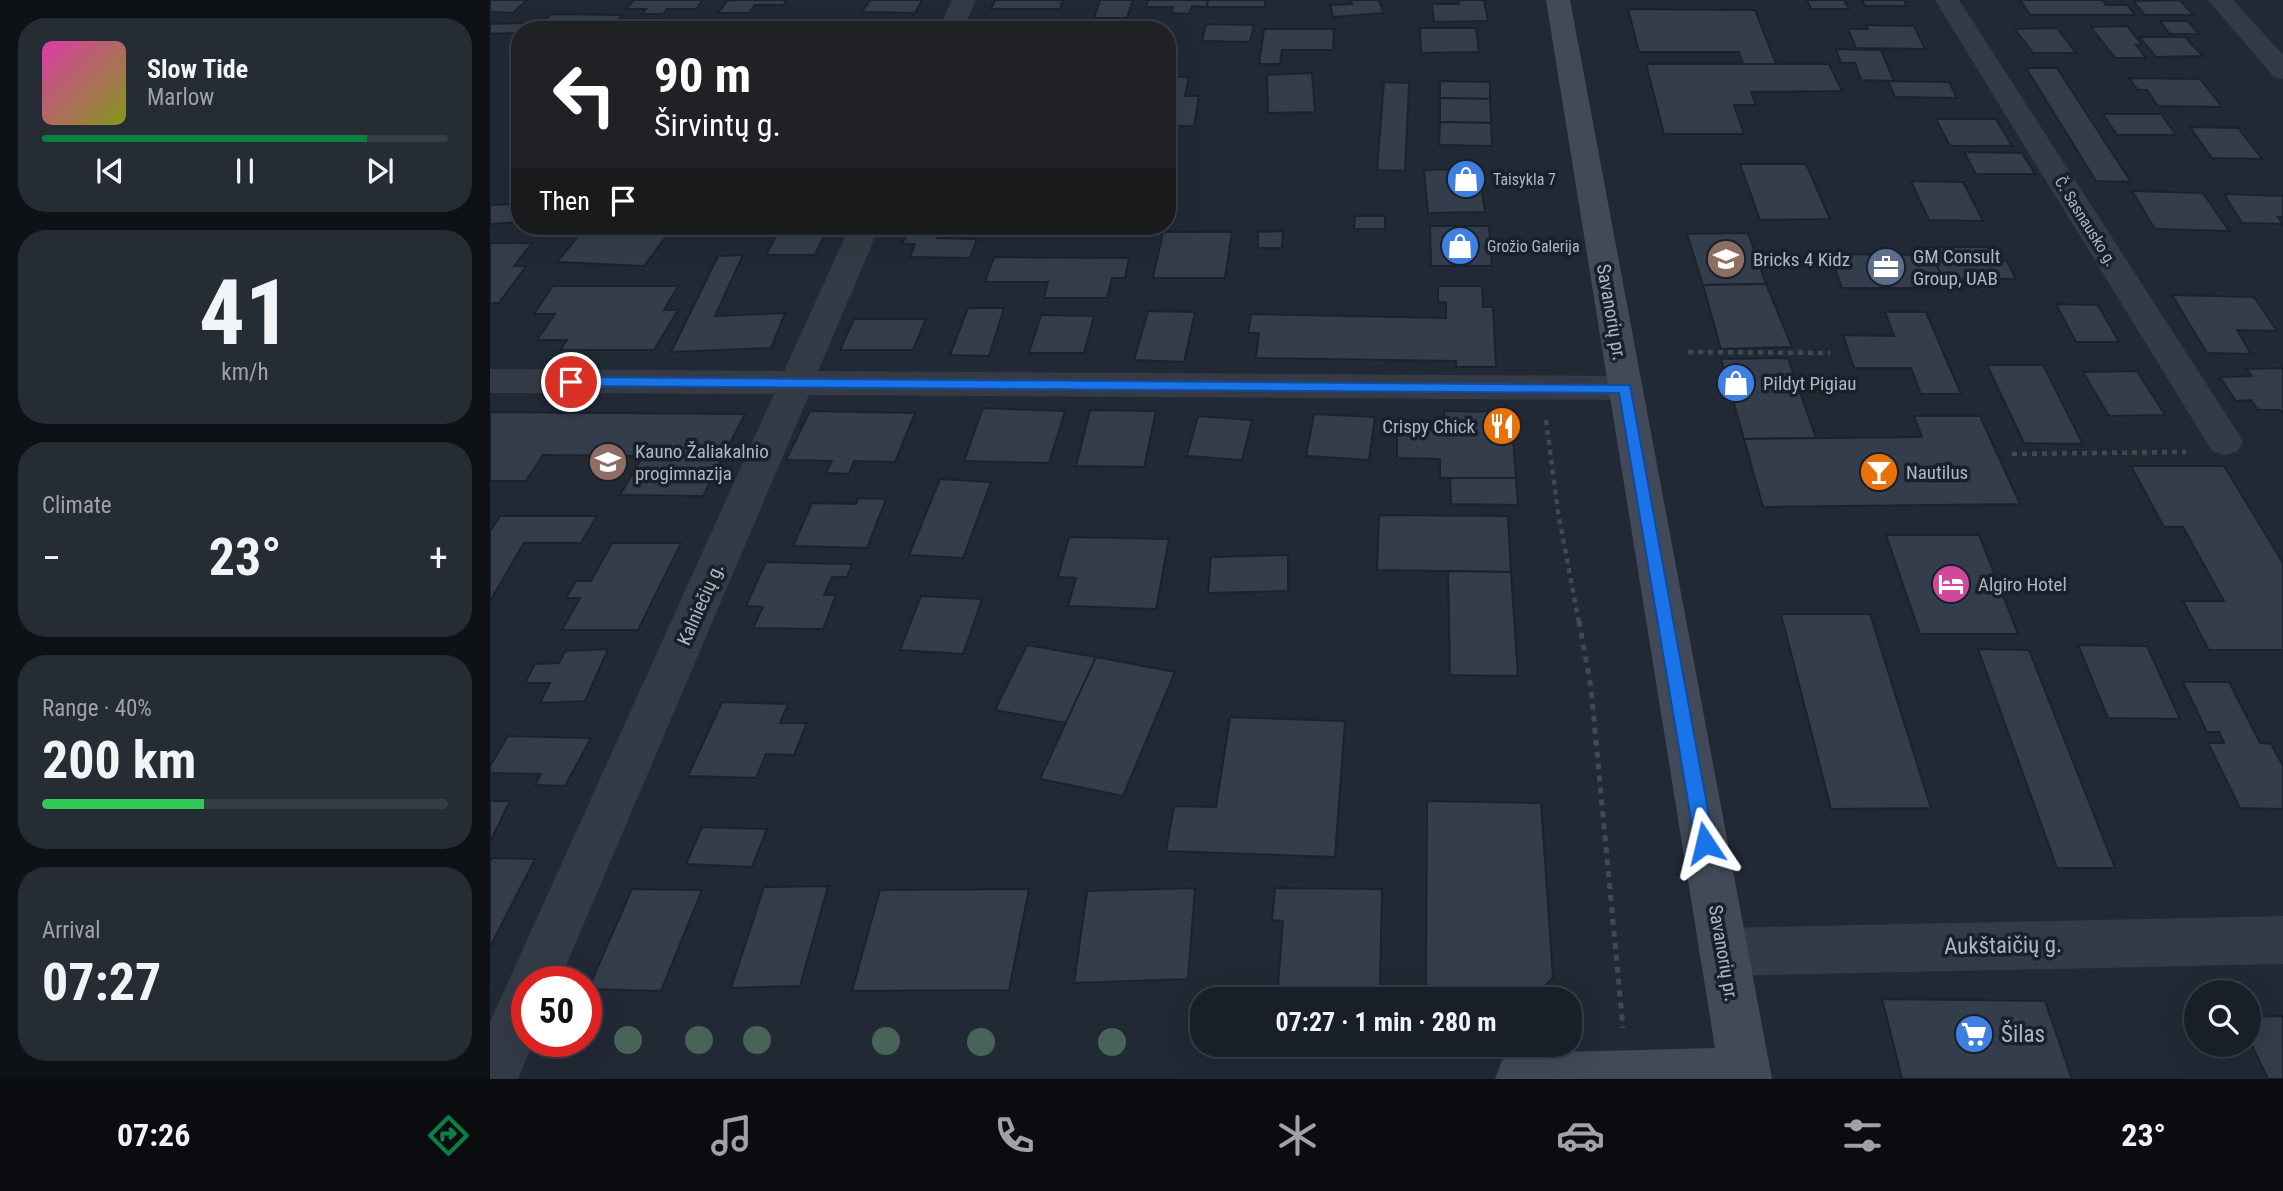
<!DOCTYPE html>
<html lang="en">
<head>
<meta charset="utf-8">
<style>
	:root { --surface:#191f28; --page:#262c34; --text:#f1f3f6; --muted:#9fa2a8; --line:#373d45; --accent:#0b8043 }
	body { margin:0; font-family:"Roboto Condensed",sans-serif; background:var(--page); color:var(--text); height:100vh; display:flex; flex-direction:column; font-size:26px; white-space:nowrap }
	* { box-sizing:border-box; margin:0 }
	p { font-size:23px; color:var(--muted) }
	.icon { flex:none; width:38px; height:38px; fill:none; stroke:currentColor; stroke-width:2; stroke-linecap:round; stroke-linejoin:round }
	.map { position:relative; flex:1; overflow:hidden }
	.sheet { display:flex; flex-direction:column; gap:18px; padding:18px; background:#0e1116; width:490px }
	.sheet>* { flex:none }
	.hud { position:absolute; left:21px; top:21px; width:665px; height:214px; border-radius:28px; box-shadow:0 7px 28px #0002,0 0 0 2px var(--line); background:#202124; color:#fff; overflow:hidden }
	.buttons { position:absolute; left:1694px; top:980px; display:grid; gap:14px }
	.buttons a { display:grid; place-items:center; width:77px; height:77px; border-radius:50%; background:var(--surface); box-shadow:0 7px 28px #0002,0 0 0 2px var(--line); font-size:35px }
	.speed { position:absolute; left:21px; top:966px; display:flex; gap:14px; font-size:35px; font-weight:700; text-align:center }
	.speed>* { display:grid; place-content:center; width:91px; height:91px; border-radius:50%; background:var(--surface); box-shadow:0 7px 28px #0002,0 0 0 2px var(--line); line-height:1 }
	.speed .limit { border:10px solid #d22; background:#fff; color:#111 }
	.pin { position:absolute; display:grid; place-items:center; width:60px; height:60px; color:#fff; margin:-30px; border:4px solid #fff; border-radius:50%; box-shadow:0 2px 7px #0007 }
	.me { position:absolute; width:77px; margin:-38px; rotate:350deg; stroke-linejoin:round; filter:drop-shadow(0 0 5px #0008) }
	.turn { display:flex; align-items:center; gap:24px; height:147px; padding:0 28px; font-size:32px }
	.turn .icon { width:91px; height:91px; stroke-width:2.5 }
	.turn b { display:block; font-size:49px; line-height:60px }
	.then { display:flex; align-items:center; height:66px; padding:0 28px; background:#0003; gap:14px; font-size:26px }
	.big { font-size:52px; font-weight:700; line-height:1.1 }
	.sheet .card { flex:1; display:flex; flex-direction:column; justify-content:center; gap:10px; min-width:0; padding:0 24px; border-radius:28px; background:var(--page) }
	.sheet .dial { align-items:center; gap:0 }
	.dial b { font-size:91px; line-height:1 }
	.song { display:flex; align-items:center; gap:21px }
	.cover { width:84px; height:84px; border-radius:10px; background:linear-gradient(135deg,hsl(320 70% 55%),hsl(70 70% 35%)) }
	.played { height:7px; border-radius:4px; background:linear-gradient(90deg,var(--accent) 80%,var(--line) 80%) }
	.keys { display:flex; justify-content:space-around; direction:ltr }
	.heat { display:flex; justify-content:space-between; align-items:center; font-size:38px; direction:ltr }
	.charge { height:10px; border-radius:5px; background:linear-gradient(90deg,#34c759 40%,var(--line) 0) }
	.trip { position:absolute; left:700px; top:987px; width:392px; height:70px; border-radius:28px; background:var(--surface); box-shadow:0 7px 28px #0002,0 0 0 2px var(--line); font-weight:700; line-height:70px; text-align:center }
	.tab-bar { display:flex; height:112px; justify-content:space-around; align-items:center; background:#0a0c10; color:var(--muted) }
	.tab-bar .icon { width:49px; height:49px }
	.tab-bar .current { color:var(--accent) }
	.tab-bar b { font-size:32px; color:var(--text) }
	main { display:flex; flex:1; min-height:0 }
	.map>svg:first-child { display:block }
	.building { fill:#333d4c; stroke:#1c222d; stroke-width:2 }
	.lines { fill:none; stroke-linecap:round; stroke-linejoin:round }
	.path-far1 { stroke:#3b4d4f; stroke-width:4.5; stroke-dasharray:5 5; stroke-linecap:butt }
	.path { stroke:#3b4d4f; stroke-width:5; stroke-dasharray:6 6; stroke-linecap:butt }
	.street { fill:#343b46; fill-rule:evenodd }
	.secondary { fill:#424a59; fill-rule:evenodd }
	.tree { fill:#486357 }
	.route { fill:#1a73e8; stroke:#114b97; stroke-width:2 }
	.labels { text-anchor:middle; stroke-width:7; stroke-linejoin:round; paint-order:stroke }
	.far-poi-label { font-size:16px; fill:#aeb6c3; stroke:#1a202a; text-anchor:start }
	.far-street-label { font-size:16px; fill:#aeb6c3; stroke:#1a202a }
	.poi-label { font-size:19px; fill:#aeb6c3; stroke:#1a202a; text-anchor:start }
	.street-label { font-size:19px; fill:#aeb6c3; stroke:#1a202a }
	.near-street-label { font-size:23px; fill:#aeb6c3; stroke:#1a202a }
	.near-poi-label { font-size:23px; fill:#aeb6c3; stroke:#1a202a; text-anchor:start }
</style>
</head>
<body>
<main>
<section class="sheet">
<div class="card">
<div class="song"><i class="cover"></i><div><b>Slow Tide</b><p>Marlow</p></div></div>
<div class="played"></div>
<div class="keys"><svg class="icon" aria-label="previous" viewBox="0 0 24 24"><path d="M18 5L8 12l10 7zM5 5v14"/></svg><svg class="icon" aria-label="pause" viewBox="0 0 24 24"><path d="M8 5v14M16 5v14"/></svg><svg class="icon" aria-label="next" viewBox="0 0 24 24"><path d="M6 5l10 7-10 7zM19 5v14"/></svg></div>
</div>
<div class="card dial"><b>41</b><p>km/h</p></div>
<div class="card"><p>Climate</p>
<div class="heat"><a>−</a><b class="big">23°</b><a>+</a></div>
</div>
<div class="card"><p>Range · 40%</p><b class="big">200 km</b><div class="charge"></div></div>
<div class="card"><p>Arrival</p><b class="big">07:27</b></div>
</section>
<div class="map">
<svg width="1793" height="1079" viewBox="0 0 1793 1079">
	<rect width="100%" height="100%" fill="#212935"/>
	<g class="building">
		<polygon points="0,0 37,0 23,13 0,12"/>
		<polygon points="144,0 213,0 206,9 177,9 173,14 151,14 156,9 136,9"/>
		<polygon points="249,0 297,0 293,5 265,5 259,13 228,13 237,1"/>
		<polygon points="380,0 432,0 425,13 372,12"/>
		<polygon points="505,0 573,0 570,9 501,9"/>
		<polygon points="610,0 643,0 637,18 604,18"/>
		<polygon points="658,0 718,0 717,7 702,6 699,14 681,13 683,7 656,7"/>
		<polygon points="718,0 776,0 774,7 717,7"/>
		<polygon points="861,0 889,0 893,13 843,17 840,5 862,4"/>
		<polygon points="968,0 994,0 998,21 944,22 942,4 969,4"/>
		<polygon points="1317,0 1354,0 1359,9 1321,9"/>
		<polygon points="1372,0 1414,0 1417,6 1375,6"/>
		<polygon points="1530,0 1612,0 1616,5 1637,5 1645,15 1540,15"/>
		<polygon points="1690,0 1703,15 1655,15 1643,1"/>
		<polygon points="1138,9 1265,10 1286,64 1253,64 1249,52 1149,52"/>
		<polygon points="61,14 133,15 120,30 49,26"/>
		<polygon points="129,19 176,19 167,30 120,30"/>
		<polygon points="1670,21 1698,21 1708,34 1680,34"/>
		<polygon points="35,23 26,33 0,34 0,24"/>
		<polygon points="193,23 227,24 222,30 187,30"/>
		<polygon points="716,24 764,25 760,42 712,41"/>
		<polygon points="533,25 609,26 607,30 531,30"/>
		<polygon points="1376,25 1424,26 1435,49 1366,48 1358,29 1378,29"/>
		<polygon points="1637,26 1652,45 1646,45 1656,58 1625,58 1601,27"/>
		<polygon points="930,28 986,28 989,52 931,53"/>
		<polygon points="1567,28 1586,53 1543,53 1525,29"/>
		<polygon points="774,29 844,29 843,50 792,50 790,64 769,64"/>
		<polygon points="1650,37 1695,37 1713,56 1666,57"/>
		<polygon points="1346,49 1391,50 1404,81 1371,80 1365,63 1351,63"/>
		<polygon points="1156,64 1339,64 1352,91 1261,92 1266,105 1244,105 1254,134 1174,134"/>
		<polygon points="1536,68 1567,68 1641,182 1606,181"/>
		<polygon points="822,73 825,112 778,113 777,75"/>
		<polygon points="677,77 699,77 695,96 709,96 704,126 677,126"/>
		<polygon points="1639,78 1710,79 1732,107 1668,106 1657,90 1648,90"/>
		<polygon points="950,81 1000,82 1000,99 950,98"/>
		<polygon points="1398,81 1459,82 1467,98 1405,97"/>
		<polygon points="894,82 919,83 915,171 887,170"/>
		<polygon points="950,98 1000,99 1001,123 950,122"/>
		<polygon points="1613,114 1671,114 1686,135 1627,135"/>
		<polygon points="1446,119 1506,119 1522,146 1460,146"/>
		<polygon points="950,122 1001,123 1002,146 949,145"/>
		<polygon points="1700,127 1748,128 1772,159 1722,158"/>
		<polygon points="1474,152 1532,153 1545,174 1486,174"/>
		<polygon points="1250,164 1316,164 1340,219 1270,220"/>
		<polygon points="989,169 995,212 938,213 934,170"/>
		<polygon points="1421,181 1473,182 1493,221 1439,220"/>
		<polygon points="1642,191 1713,193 1739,231 1665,229"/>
		<polygon points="30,193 30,222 0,224 0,205 23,204"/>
		<polygon points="1734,194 1793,196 1793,217 1788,217 1793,224 1752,223"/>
		<polygon points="865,216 895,216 895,229 864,229"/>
		<polygon points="96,226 98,226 181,230 154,266 67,262"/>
		<polygon points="291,226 339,226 325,255 276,255"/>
		<polygon points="421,226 452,226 447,238 487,239 480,258 420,257 425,244 412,244"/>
		<polygon points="940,226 999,226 1002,266 941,266"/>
		<polygon points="793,231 792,248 768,248 768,232"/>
		<polygon points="673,232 742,232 735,278 663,278"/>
		<polygon points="1258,233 1276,284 1213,285 1197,234"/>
		<polygon points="0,243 42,243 24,266 36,266 9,303 0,303"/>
		<polygon points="1439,247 1500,247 1507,261 1517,261 1526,279 1453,279"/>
		<polygon points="1340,254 1442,255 1457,288 1352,288"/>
		<polygon points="253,255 225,316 295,313 281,348 181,352 228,256"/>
		<polygon points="504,257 639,258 635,278 622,278 617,298 554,298 558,282 495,282"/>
		<polygon points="1276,284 1302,347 1231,349 1213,285"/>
		<polygon points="63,286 188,286 174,310 188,310 164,350 70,350 77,340 47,340 65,314 44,314"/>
		<polygon points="948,286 992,286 993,307 1003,307 1006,367 966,367 966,361 766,358 769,333 758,333 761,314 956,318 956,303 948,302"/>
		<polygon points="1682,295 1764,297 1787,331 1747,330 1761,354 1717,353"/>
		<polygon points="1566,304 1608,305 1629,342 1586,342"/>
		<polygon points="478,308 514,308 499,356 460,355"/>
		<polygon points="658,311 705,312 694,362 644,360"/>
		<polygon points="1395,312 1436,312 1471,394 1431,394 1421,368 1364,368 1353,335 1404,336"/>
		<polygon points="551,315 604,316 594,353 539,353"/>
		<polygon points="364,319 436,319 423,350 350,350"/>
		<polygon points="1298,358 1326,438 1254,439 1231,359"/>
		<polygon points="1497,365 1553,365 1593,444 1534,443"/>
		<polygon points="1793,368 1793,414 1790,410 1768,410 1761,400 1746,401 1730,377 1762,376 1756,369"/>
		<polygon points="1647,371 1675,415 1619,416 1593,372"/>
		<polygon points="493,408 575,411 559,463 474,461"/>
		<polygon points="600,410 666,411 654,467 586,466"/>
		<polygon points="320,411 425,413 405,462 364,461 359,474 336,473 342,461 296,460"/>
		<polygon points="954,411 1021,412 1026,478 950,478 950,459 907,458 907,429 955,430"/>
		<polygon points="0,412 255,414 213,496 130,495 153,456 53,455 36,481 0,481"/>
		<polygon points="824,414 885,417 879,460 816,456"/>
		<polygon points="708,416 762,420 752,460 697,456"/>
		<polygon points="1424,416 1490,416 1530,504 1273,507 1254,439 1432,437"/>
		<polygon points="1641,466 1734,466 1793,563 1793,650 1719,650 1693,601 1734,601 1693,527 1674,527"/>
		<polygon points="960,478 1026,478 1028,505 961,504"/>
		<polygon points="450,479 501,482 473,558 419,555"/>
		<polygon points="368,498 396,499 377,548 303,546 322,503 366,504"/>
		<polygon points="889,515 1018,516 1021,572 887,570"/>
		<polygon points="10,516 107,516 91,543 34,543 0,601 0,531"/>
		<polygon points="1396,535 1489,535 1528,634 1430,634"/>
		<polygon points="579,537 679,539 666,609 578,606 586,578 568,577"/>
		<polygon points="122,543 191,543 148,630 72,630 90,598 76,598 86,581 101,581"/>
		<polygon points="798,555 798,591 718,593 721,557"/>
		<polygon points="276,562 362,564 357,577 342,577 334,595 346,595 333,629 263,628 273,607 256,606"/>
		<polygon points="958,571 1021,572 1028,676 960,675"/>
		<polygon points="431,596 492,599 473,654 410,650"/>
		<polygon points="1291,614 1380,614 1441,808 1341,809"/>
		<polygon points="537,645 606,657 577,723 505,710"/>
		<polygon points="1588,645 1657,646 1690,719 1618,718"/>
		<polygon points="118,649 95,701 50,703 60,683 35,683 45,664 69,663 75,651"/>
		<polygon points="1488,649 1539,650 1625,868 1567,868"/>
		<polygon points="606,657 685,672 633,796 550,779"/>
		<polygon points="1693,682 1739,682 1770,743 1781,744 1793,766 1793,809 1750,808 1718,743 1734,743 1729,732 1717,732"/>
		<polygon points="232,702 298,704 290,723 317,723 304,755 276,754 266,778 198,776"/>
		<polygon points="740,717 855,721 845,857 676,851 684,806 726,807"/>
		<polygon points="18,736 101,738 75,786 45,785 51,774 0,773 0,766"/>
		<polygon points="0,801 20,801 0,842"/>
		<polygon points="937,801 1051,803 1063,977 1051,991 936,987"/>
		<polygon points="212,827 277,829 262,867 196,864"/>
		<polygon points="2,858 45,859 0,947 0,862"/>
		<polygon points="338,886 310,986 241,988 274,887"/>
		<polygon points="705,888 698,979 584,983 597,891"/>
		<polygon points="785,888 892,889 890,987 788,986 793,921 782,920"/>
		<polygon points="142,889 212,890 171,991 98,989"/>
		<polygon points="539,889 519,990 362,991 390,890"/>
		<polygon points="1392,999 1555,1001 1582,1079 1412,1079"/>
		<polygon points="1793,1016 1793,1079 1778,1079 1759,1040 1759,1017"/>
	</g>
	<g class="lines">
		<g class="path-far1">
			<polyline points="1198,352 1340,353"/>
			<polyline points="1056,420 1068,512 1089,623"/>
			<polyline points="1522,454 1696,452"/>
		</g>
		<polyline class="path" points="1089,621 1101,688 1133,1028"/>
		<g class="street">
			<polygon points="462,0 486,0 473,30 448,30"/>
			<polygon points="1445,0 1469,0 1748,433 1753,442 1748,451 1735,455 1722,451"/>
			<polygon points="1718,0 1743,0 1793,55 1793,79 1784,77"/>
			<polygon points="360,226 390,226 328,371 1135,376 1147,380 1152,388 1147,396 1135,400 319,395 69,982 37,982 37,1041 44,1041 28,1079 0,1079 0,1022 284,394 0,393 0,369 294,371"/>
			<polygon points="1793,916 1793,964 1233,976 1216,969 1208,952 1216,935 1233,928"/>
		</g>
		<polygon class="secondary" points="1056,0 1080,0 1282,1079 1005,1079 1012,1060 1031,1053 1225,1048"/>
	</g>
	<g class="tree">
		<circle cx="138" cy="1040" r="14"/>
		<circle cx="209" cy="1040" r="14"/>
		<circle cx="267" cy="1040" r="14"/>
		<circle cx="396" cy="1041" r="14"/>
		<circle cx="491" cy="1042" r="14"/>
		<circle cx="622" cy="1042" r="14"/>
	</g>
	<polygon class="route" points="81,377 1140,385 1224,843 1221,849 1215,852 1208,849 1205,843 1129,393 76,386 74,382"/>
	<defs>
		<g id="shop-disc" transform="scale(2.0125)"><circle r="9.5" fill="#3f7fe0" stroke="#1a202a"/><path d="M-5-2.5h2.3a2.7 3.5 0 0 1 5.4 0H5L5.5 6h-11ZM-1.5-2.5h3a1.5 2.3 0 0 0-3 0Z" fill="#fff"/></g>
		<g id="school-disc" transform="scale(2.0125)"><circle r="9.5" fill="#8d6e63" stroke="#1a202a"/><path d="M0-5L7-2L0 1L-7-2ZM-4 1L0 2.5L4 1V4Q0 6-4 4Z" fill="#fff"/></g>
		<g id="office-disc" transform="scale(2.0125)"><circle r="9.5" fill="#5c6f8a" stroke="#1a202a"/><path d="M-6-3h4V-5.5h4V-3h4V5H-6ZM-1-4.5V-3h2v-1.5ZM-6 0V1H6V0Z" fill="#fff"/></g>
		<g id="restaurant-disc" transform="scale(2.0125)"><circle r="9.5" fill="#e8710a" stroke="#1a202a"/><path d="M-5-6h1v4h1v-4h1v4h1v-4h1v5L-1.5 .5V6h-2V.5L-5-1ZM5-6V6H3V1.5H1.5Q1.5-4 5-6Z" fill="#fff"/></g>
		<g id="bar-disc" transform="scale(2.0125)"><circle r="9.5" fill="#e8710a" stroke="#1a202a"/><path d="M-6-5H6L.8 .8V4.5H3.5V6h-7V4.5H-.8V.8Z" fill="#fff"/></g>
		<g id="hotel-disc" transform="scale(2.0125)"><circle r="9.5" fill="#d1479c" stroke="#1a202a"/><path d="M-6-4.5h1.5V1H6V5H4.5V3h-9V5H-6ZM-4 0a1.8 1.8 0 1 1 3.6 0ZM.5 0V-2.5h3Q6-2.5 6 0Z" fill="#fff"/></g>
		<g id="supermarket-disc" transform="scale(2.0125)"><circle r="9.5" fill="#3f7fe0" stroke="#1a202a"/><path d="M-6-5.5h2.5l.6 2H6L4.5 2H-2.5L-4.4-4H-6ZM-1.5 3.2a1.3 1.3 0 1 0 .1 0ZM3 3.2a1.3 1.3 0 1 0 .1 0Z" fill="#fff"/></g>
	</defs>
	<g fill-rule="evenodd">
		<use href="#shop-disc" x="976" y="179"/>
		<use href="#shop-disc" x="970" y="246"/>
		<use href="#school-disc" x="1236" y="259"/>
		<use href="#office-disc" x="1396" y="267"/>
		<use href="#shop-disc" x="1246" y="383"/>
		<use href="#restaurant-disc" x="1012" y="426"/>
		<use href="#school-disc" x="118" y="462"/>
		<use href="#bar-disc" x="1389" y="472"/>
		<use href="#hotel-disc" x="1461" y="584"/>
		<use href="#supermarket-disc" x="1484" y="1034"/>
	</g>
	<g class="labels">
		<g class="far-poi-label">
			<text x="1003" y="185">Taisykla 7</text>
			<text x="997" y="252">Grožio Galerija</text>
		</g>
		<g class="far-street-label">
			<text transform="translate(1596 221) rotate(58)" y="6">Č. Sasnausko g.</text>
		</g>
		<g class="poi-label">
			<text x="1423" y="263">GM Consult<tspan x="1423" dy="22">Group, UAB</tspan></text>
			<text x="1263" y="266">Bricks 4 Kidz</text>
			<text x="1273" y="390">Pildyt Pigiau</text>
			<text x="985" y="433" text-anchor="end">Crispy Chick</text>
			<text x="145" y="458">Kauno Žaliakalnio<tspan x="145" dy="22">progimnazija</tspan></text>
			<text x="1416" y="479">Nautilus</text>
			<text x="1488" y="591">Algiro Hotel</text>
		</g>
		<g class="street-label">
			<text transform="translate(1122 312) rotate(80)" y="7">Savanorių pr.</text>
			<text transform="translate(210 604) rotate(-66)" y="7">Kalniečių g.</text>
			<text transform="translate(1234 953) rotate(80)" y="7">Savanorių pr.</text>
		</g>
		<g class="near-street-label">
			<text transform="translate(1513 945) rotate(-1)" y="8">Aukštaičių g.</text>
		</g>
		<g class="near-poi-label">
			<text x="1511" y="1042">Šilas</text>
		</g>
	</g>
</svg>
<div class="buttons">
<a><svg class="icon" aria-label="search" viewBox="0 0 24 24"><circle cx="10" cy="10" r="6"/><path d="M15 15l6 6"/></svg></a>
</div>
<div class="speed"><div class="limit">50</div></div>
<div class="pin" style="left:81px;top:382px;background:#d93025"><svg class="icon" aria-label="arrive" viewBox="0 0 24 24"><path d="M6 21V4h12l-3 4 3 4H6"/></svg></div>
<svg class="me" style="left:1215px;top:843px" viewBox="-20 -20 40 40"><path d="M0-17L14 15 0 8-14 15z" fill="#1a73e8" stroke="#fff" stroke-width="4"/></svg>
<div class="trip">07:27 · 1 min · 280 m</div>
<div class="hud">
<div class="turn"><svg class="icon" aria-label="left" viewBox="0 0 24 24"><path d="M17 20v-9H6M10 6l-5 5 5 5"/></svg><div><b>90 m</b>Širvintų g.</div></div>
<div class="then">Then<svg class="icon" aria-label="arrive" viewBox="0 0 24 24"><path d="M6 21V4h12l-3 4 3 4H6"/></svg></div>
</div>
</div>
</main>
<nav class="tab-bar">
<b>07:26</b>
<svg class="icon current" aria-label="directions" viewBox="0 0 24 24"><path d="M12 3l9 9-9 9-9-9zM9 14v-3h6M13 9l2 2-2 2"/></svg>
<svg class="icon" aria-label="music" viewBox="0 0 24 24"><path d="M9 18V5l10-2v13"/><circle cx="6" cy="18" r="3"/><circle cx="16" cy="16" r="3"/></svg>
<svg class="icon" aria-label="phone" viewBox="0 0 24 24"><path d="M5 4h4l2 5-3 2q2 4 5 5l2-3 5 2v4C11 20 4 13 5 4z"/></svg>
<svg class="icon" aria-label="climate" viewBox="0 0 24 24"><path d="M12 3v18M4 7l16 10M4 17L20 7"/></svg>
<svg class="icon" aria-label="car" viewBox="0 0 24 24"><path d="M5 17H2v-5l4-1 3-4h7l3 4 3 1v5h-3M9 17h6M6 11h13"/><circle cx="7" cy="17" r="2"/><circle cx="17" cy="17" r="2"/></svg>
<svg class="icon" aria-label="filters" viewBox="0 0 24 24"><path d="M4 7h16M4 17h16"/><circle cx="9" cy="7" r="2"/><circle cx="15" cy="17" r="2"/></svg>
<b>23°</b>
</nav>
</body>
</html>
